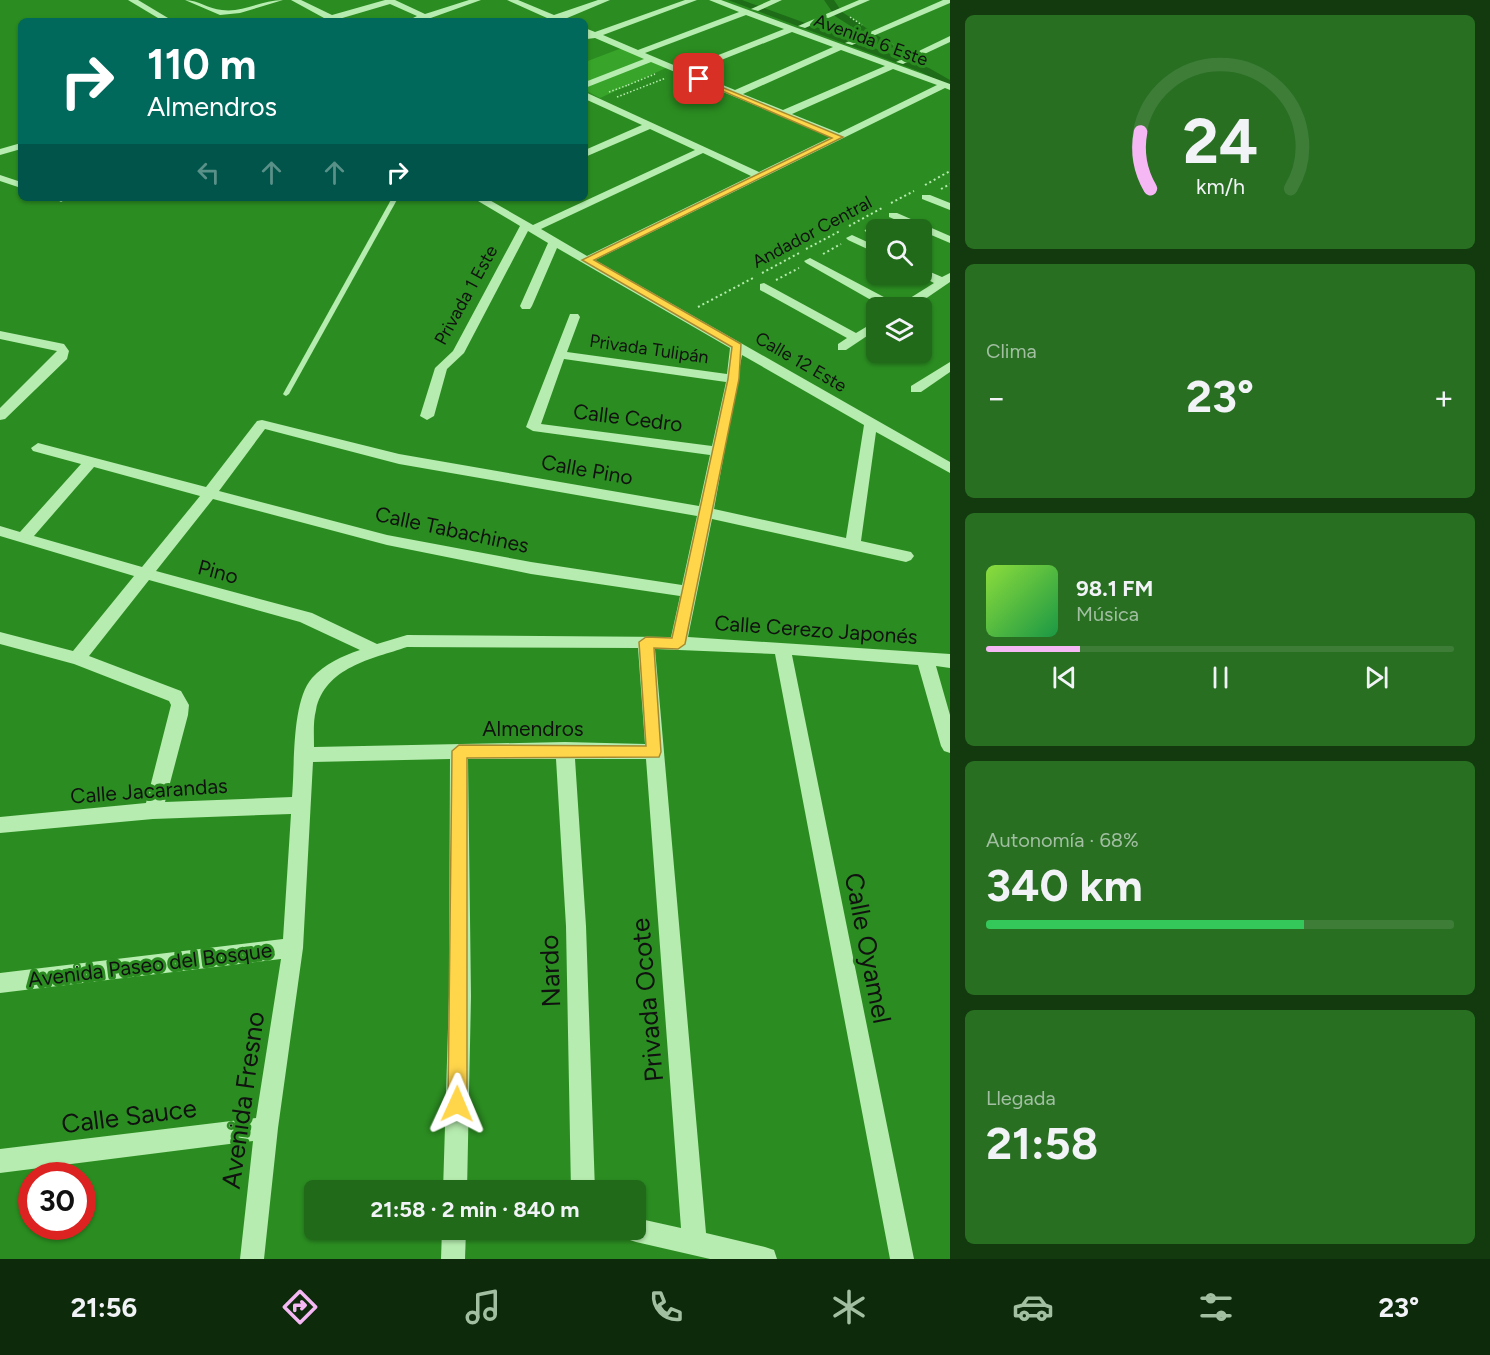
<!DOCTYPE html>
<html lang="es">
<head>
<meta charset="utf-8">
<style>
	:root { --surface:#206a19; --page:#286f22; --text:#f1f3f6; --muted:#a2bfa2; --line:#3d7d38; --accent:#f5b8f4 }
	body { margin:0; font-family:Figtree,sans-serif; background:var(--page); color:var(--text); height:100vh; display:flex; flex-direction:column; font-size:22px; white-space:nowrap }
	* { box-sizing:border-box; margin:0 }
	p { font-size:20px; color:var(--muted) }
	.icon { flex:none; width:33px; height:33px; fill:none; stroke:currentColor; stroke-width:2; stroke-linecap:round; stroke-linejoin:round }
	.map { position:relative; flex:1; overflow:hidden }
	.panel { display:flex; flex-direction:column; gap:15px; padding:15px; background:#123a0e; width:540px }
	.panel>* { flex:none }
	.hud { position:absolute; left:18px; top:18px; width:570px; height:183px; border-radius:9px; box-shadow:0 2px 4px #0004; background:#00695c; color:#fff; overflow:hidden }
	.tools { position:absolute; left:866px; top:219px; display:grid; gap:12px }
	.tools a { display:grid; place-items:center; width:66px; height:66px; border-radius:9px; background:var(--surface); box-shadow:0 2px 4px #0004; font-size:30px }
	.speed { position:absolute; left:18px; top:1162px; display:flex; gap:12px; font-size:30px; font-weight:700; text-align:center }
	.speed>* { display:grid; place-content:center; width:78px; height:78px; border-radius:50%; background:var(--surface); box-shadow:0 2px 4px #0004; line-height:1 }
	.speed .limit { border:9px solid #d22; background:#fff; color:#111 }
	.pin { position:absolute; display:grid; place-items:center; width:51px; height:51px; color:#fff; margin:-26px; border-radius:12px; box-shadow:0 3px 9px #0006 }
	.me { position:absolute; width:66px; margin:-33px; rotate:1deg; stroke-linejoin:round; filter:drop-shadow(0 0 4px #0008) }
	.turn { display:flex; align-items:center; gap:21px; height:126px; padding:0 30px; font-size:27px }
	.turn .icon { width:78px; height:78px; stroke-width:2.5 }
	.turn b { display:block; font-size:42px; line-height:51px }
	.lanes { display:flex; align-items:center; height:57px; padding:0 30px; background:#0003; justify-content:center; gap:30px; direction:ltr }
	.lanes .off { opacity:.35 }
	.big { font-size:45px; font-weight:700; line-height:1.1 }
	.panel .widget { flex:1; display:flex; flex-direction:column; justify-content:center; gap:9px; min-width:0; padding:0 21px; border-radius:9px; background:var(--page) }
	.panel .dial { align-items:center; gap:0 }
	.dial svg { height:156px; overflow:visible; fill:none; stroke:var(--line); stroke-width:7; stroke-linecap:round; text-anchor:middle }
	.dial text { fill:var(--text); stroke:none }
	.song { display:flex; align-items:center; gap:18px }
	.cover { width:72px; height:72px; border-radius:9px; background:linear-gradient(135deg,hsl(90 70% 55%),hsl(140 70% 35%)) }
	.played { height:6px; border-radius:3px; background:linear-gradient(90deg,var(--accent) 20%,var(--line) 20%) }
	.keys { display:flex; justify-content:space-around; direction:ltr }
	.heat { display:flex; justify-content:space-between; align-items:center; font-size:33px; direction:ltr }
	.charge { height:9px; border-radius:4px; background:linear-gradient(90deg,#34c759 68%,var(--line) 0) }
	.trip { position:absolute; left:304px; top:1180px; width:342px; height:60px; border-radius:9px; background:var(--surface); box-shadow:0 2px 4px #0004; font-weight:700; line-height:60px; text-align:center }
	.tabs { display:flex; height:96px; justify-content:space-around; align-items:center; background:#0d2a0a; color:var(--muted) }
	.tabs .icon { width:42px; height:42px }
	.tabs .on { color:var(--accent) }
	.tabs b { font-size:27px; color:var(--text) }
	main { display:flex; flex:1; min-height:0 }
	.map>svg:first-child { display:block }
	.green { fill:#38a52a }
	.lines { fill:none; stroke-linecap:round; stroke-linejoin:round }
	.canal { fill:#1e6c17; fill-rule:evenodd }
	.path-far1 { stroke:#b6ecaf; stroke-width:1.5; stroke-dasharray:1.5 2; stroke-linecap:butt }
	.path { stroke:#b6ecaf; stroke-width:2; stroke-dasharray:2 3; stroke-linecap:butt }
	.service { fill:#b6ecaf; fill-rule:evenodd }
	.minor { fill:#b6ecaf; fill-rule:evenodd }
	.route { fill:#ffd54a; stroke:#a68a30; stroke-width:1.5 }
	.labels { text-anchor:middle; stroke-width:6; stroke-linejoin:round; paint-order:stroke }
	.far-street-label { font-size:18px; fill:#111; stroke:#2b8d21 }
	.street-label { font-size:21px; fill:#111; stroke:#2b8d21 }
	.near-street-label { font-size:26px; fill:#111; stroke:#2b8d21 }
</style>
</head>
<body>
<main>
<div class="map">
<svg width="950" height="1259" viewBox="0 0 950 1259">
	<rect width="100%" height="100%" fill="#2b8d21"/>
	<polygon class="green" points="622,48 668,67 600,98 585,90 585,62"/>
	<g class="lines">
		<g class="canal">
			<polygon points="728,0 742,0 929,68 950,80 950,87 921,72"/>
			<polygon points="824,0 834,0 842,12 895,47 886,49 835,16"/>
		</g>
		<g class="path-far1">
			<polyline points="850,17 862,25"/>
			<polyline points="885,39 903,50"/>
			<polyline points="628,85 655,74"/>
			<polyline points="609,92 628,85"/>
			<polyline points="617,97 666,78"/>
		</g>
		<g class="path">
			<polyline points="925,185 950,171"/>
			<polyline points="941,189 950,184"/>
			<polyline points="891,203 914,191"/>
			<polyline points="849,226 882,208"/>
			<polyline points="865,231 883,221"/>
			<polyline points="806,249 840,231"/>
			<polyline points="823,254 841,244"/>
			<polyline points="762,273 801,252"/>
			<polyline points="776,280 799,268"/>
			<polyline points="698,307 753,278"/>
		</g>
		<polygon class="service" points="392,198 398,198 289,394 286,396 284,395 283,394"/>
		<g class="minor">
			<polygon points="128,0 138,0 173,21 163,21"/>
			<path d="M185,0C199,0 208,9 222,10C242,13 262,0 283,0L240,13L220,15Z"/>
			<polygon points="291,0 301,0 332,15 385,0 395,0 425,14 469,0 481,0 428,19 407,21 417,16 390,4 339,19 341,21 318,21 324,18"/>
			<polygon points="507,0 518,0 554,15 598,0 610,0 560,21 541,21 547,18"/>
			<path d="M685,0H697L603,35L638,50L739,12L709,0H721L950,84V90L945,88L595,260L950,462V473L876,432L861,541L911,552L914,556L911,560L906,562L712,519L688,637L950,654V668L936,666L950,715V753L944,751L941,746L918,665L792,655L914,1259H890L775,654L655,649L706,1233L765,1247L774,1250L777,1259H710L636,1242L627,1239L624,1230H636V1218L681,1228L646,759H575L586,926L595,1191H571L566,926L556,759H468L471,996L467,1191H443L449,996L450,759L313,762L303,948L278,1128L264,1259H240L253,1141L0,1173V1149L256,1118L281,959L0,993V973L283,939L291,814L153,819L0,833V817L146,803L171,705L169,701L74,664L0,644V632L73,651L134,576L0,536V526L20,532L81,464L33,451L31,448L38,443L206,487L257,421L262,420L399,454L699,506L710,455L533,431L526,427L570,314H578L580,317L567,352L727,374L730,348L557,248L532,306L530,309H522L520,306L548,243L528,231L464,353L447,369L434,416L427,420L420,416L435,368L453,351L520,226L473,198H486L533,225L695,150L650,129L585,157V150L642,125L585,99V92L759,172L831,137L651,62L585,88V82L644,59L595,38L587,39L585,28L595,32ZM746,15L784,29L683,69L645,53ZM792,32L833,47L735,90L691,72ZM841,50L885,66L783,110L743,94ZM893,69L937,85L839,133L792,114ZM703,153L751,176L587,256L541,229ZM742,355L864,425L846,538L714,509ZM564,359L726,382L712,446L541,424ZM265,429L399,464L697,516L682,585L531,562L387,535L219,491ZM94,467L200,496L142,567L34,536ZM213,499L387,545L531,574L680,596L671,637L407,635L377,644L312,613L156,571ZM149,580L300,622L360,650C342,656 325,664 312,678C291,702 295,767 292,797L165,802L188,715L189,705L181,691L89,656ZM407,647L638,648L645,744L565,742L314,747C314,735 313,721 316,710C325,667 372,659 407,647Z"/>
			<polygon points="771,0 782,0 758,11 751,9"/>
			<polygon points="859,0 870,0 805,28 798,26"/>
			<polygon points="943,0 950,0 950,3 852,45 845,43"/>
			<polygon points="950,36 950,42 903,64 896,62"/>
			<polygon points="21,143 21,149 0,155 0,149"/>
			<polygon points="0,175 21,182 21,188 0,181"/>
			<polygon points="922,195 930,195 950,203 950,210 922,199"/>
			<polygon points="54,198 66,198 66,199 61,202"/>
			<polygon points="889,213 897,213 950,236 950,243 889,217"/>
			<polygon points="852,235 876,246 876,253 848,240 846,238"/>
			<polygon points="810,258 899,305 934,283 917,274 921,274 921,268 942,277 950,273 950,282 912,308 885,308 806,263 804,261"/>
			<polygon points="764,283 856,333 876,321 876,330 846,350 838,350 838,344 847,338 760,290 760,284"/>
			<polygon points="0,331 64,344 69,351 67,359 5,419 0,420 0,408 57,351 0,339"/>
			<polygon points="950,362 950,372 921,392 911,392 911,386"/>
			<polygon points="442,1230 466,1230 465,1259 441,1259"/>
		</g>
	</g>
	<polygon class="route" points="697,77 843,137 594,260 741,344 739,379 685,644 678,649 654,648 661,752 659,757 467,758 467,1104 464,1111 457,1114 451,1111 448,1104 452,751 459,745 646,746 639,642 646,637 672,638 728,379 732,347 582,260 832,138 697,80"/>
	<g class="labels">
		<g class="far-street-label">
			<text transform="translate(871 40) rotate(20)" y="6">Avenida 6 Este</text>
			<text transform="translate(812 232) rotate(-28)" y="6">Andador Central</text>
			<text transform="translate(466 295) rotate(-61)" y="6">Privada 1 Este</text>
			<text transform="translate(649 349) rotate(8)" y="6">Privada Tulipán</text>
			<text transform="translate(801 362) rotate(30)" y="6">Calle 12 Este</text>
		</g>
		<g class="street-label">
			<text transform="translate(628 418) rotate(7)" y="7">Calle Cedro</text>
			<text transform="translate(587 470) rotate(10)" y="7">Calle Pino</text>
			<text transform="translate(452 530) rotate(12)" y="7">Calle Tabachines</text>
			<text transform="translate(218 572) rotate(15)" y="7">Pino</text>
			<text transform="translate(816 630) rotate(4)" y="7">Calle Cerezo Japonés</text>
			<text x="533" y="736">Almendros</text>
			<text transform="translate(149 791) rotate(-4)" y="7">Calle Jacarandas</text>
			<text transform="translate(150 965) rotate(-7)" y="7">Avenida Paseo del Bosque</text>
		</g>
		<g class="near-street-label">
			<text transform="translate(868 948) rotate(79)" y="9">Calle Oyamel</text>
			<text transform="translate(550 971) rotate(-92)" y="9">Nardo</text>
			<text transform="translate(647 1000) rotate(-95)" y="9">Privada Ocote</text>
			<text transform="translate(243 1100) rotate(-82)" y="9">Avenida Fresno</text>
			<text transform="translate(129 1116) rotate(-7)" y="9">Calle Sauce</text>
		</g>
	</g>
</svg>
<div class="tools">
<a><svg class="icon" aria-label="search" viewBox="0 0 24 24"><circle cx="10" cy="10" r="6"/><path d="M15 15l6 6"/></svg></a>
<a><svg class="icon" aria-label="layers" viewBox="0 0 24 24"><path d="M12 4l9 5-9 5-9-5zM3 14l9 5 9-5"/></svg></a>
</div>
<div class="speed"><div class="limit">30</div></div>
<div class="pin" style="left:699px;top:79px;background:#d93025"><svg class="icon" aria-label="arrive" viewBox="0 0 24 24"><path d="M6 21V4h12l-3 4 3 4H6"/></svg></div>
<svg class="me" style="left:457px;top:1104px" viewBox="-20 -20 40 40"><path d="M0-17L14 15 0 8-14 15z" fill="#ffd54a" stroke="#fff" stroke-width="4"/></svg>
<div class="trip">21:58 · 2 min · 840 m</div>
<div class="hud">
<div class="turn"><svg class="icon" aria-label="right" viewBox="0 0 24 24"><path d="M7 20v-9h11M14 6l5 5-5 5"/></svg><div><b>110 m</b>Almendros</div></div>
<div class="lanes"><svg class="icon off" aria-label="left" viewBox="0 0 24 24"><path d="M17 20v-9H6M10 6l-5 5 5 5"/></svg><svg class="icon off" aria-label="ahead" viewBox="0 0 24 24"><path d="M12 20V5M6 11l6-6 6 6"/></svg><svg class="icon off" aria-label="ahead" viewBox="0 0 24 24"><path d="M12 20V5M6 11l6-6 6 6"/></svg><svg class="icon" aria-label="right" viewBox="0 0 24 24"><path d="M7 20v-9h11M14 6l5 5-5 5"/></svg></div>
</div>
</div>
<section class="panel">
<div class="widget dial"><svg viewBox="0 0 100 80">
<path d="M14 69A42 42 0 1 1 86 69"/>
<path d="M14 69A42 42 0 0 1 9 40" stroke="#f5b8f4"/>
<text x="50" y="56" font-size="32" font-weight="700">24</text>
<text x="50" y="72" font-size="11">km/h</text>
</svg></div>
<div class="widget"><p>Clima</p>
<div class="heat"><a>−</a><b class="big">23°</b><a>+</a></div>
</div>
<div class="widget">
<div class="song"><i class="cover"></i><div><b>98.1 FM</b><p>Música</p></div></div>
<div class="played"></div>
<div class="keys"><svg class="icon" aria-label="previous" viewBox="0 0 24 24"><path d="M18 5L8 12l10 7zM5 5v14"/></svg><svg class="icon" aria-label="pause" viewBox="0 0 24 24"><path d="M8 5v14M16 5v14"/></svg><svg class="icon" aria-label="next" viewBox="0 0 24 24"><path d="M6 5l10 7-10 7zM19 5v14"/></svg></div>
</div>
<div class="widget"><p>Autonomía · 68%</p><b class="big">340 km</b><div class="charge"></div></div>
<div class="widget"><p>Llegada</p><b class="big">21:58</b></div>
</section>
</main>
<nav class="tabs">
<b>21:56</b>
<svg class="icon on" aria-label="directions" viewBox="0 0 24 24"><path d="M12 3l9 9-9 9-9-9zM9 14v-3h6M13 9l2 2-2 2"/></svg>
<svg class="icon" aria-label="music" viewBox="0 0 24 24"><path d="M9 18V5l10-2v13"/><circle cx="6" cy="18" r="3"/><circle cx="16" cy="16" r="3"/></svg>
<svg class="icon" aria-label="phone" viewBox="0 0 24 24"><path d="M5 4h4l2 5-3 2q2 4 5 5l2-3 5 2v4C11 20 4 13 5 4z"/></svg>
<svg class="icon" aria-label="climate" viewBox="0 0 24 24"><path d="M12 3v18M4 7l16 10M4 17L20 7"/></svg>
<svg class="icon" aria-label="car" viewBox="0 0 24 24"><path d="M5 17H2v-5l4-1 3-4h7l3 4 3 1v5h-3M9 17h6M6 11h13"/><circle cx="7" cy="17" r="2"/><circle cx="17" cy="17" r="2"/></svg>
<svg class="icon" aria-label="filters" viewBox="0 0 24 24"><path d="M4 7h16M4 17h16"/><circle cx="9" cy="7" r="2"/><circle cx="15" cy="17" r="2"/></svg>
<b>23°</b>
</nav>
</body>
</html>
